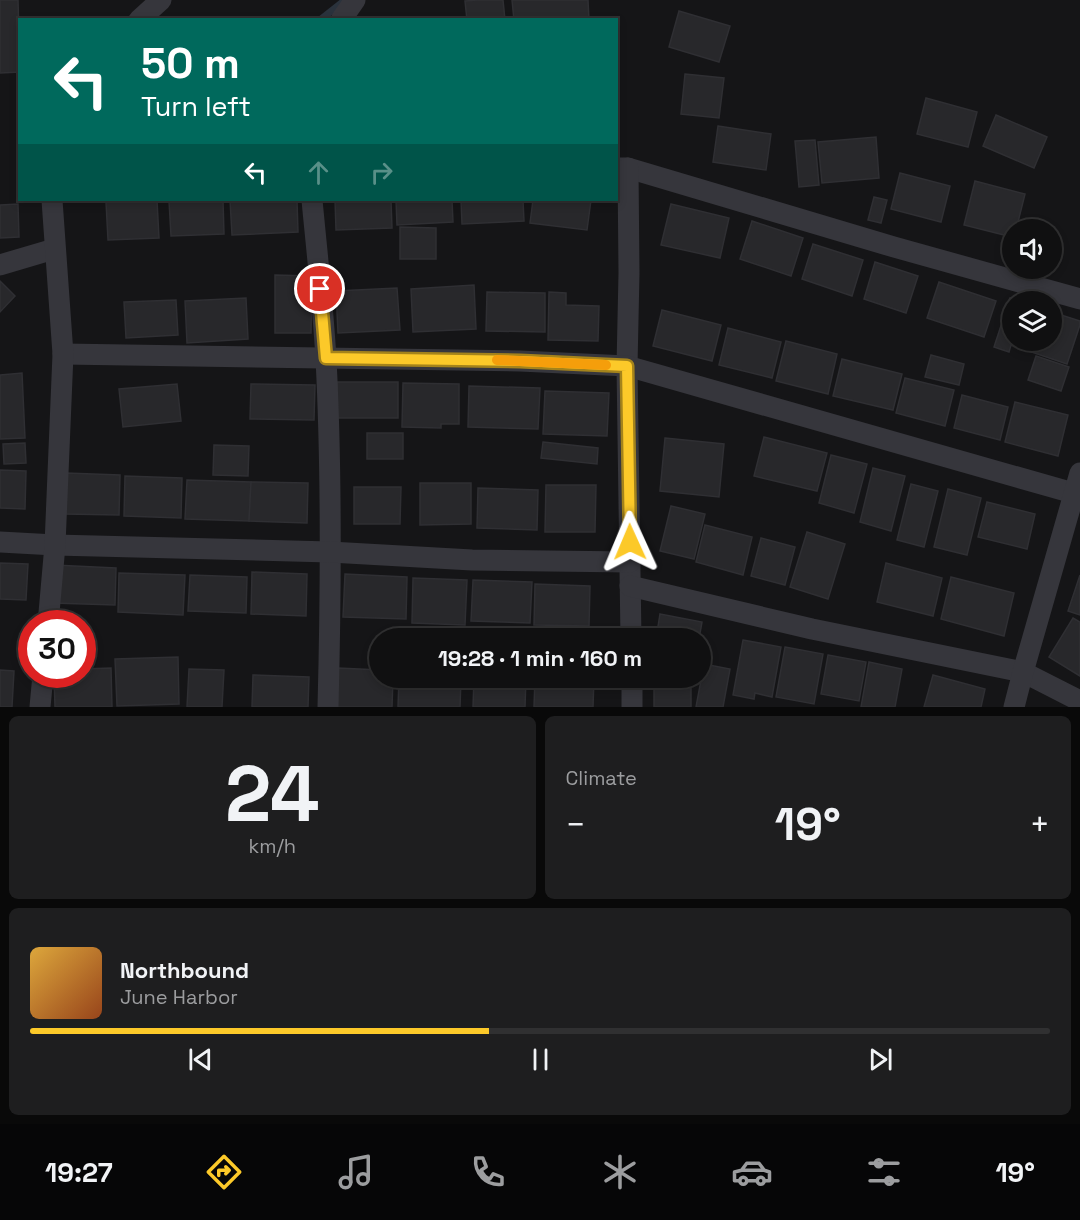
<!DOCTYPE html>
<html lang="en">
<head>
<meta charset="utf-8">
<style>
	:root { --surface:#101011; --page:#1e1e1f; --text:#f1f3f6; --muted:#9c9d9f; --line:#303031; --accent:#fcc929 }
	body { margin:0; font-family:"Space Grotesk",sans-serif; background:var(--page); color:var(--text); height:100vh; display:flex; flex-direction:column; font-size:22px; white-space:nowrap }
	* { box-sizing:border-box; margin:0 }
	p { font-size:20px; color:var(--muted) }
	.icon { flex:none; width:33px; height:33px; fill:none; stroke:currentColor; stroke-width:2; stroke-linecap:round; stroke-linejoin:round }
	.map { position:relative; height:707px; overflow:hidden }
	.sheet { display:flex; flex-direction:column; gap:9px; padding:9px; background:#090909; flex:1 }
	.sheet>* { flex:none }
	.hud { position:absolute; left:18px; top:18px; width:600px; height:183px; border-radius:0px; box-shadow:0 3px 9px #0003,0 0 0 2px var(--line); background:#00695c; color:#fff; overflow:hidden }
	.fabs { position:absolute; left:1002px; top:219px; display:grid; gap:12px }
	.fabs a { display:grid; place-items:center; width:60px; height:60px; border-radius:50%; background:var(--surface); box-shadow:0 3px 9px #0003,0 0 0 2px var(--line); font-size:30px }
	.speed { position:absolute; left:18px; top:610px; display:flex; gap:12px; font-size:30px; font-weight:700; text-align:center }
	.speed>* { display:grid; place-content:center; width:78px; height:78px; border-radius:50%; background:var(--surface); box-shadow:0 3px 9px #0003,0 0 0 2px var(--line); line-height:1 }
	.speed .limit { border:9px solid #d22; background:#fff; color:#111 }
	.pin { position:absolute; display:grid; place-items:center; width:51px; height:51px; color:#fff; margin:-26px; border:3px solid #fff; border-radius:50%; box-shadow:0 2px 6px #0007 }
	.me { position:absolute; width:66px; margin:-33px; rotate:359deg; stroke-linejoin:round; filter:drop-shadow(0 0 4px #0008) }
	.turn { display:flex; align-items:center; gap:21px; height:126px; padding:0 24px; font-size:27px }
	.turn .icon { width:78px; height:78px; stroke-width:2.5 }
	.turn b { display:block; font-size:42px; line-height:51px }
	.lanes { display:flex; align-items:center; height:57px; padding:0 24px; background:#0003; justify-content:center; gap:30px; direction:ltr }
	.lanes .off { opacity:.35 }
	.big { font-size:45px; font-weight:600; line-height:1.1 }
	.sheet .widget { flex:1; display:flex; flex-direction:column; justify-content:center; gap:9px; min-width:0; padding:0 21px; border-radius:9px; background:var(--page) }
	.sheet .dial { align-items:center; gap:0 }
	.dial b { font-size:78px; line-height:1 }
	.song { display:flex; align-items:center; gap:18px }
	.cover { width:72px; height:72px; border-radius:9px; background:linear-gradient(135deg,hsl(40 70% 55%),hsl(20 70% 35%)) }
	.played { height:6px; border-radius:3px; background:linear-gradient(90deg,var(--accent) 45%,var(--line) 45%) }
	.keys { display:flex; justify-content:space-around; direction:ltr }
	.heat { display:flex; justify-content:space-between; align-items:center; font-size:33px; direction:ltr }
	.sheet .tiles { flex:1; display:grid; gap:9px; grid-template-columns:1fr 1fr }
	.widget:last-child { grid-column:span 2 }
	.trip { position:absolute; left:369px; top:628px; width:342px; height:60px; border-radius:30px; background:var(--surface); box-shadow:0 3px 9px #0003,0 0 0 2px var(--line); font-weight:600; line-height:60px; text-align:center }
	.dock { display:flex; height:96px; justify-content:space-around; align-items:center; background:#060607; color:var(--muted) }
	.dock .icon { width:42px; height:42px }
	.dock .active { color:var(--accent) }
	.dock b { font-size:27px; color:var(--text) }
	.map>svg:first-child { display:block }
	.lines { fill:none; stroke-linecap:round; stroke-linejoin:round }
	.stream { stroke:#2a323c; stroke-width:7 }
	.building { fill:#28282b; stroke:#2f2f33; stroke-width:1.5 }
	.minor { stroke:#36363c; stroke-width:21 }
	.route-casing { stroke:#a4831b; stroke-width:15 }
	.route { stroke:#fcc929; stroke-width:10 }
	.slow { stroke:#f59e0b; stroke-width:10 }
</style>
</head>
<body>
<div class="map">
<svg width="1080" height="707" viewBox="0 0 1080 707">
	<rect width="100%" height="100%" fill="#151517"/>
	<g class="lines">
		<polyline class="stream" points="320,20 344,1"/>
	</g>
	<g class="building">
		<polygon points="0,0 18,0 20,72 0,73"/>
		<polygon points="478,0 503,0 505,20 467,20 465,1"/>
		<polygon points="512,0 588,0 589,20 514,20"/>
		<polygon points="679,11 730,26 719,62 669,47"/>
		<polygon points="685,74 724,78 719,118 681,114"/>
		<polygon points="926,98 977,112 968,147 917,134"/>
		<polygon points="996,115 1047,137 1034,168 983,146"/>
		<polygon points="718,126 771,134 766,170 713,162"/>
		<polygon points="876,137 879,178 822,183 818,142"/>
		<polygon points="815,140 819,185 799,187 795,141"/>
		<polygon points="900,173 950,186 941,222 891,209"/>
		<polygon points="975,181 1025,194 1016,230 1012,230 1012,237 964,225"/>
		<polygon points="874,197 887,200 881,223 868,220"/>
		<polygon points="157,200 159,238 108,240 106,202"/>
		<polygon points="190,200 223,200 224,234 171,236 169,201"/>
		<polygon points="230,200 297,200 298,232 232,235"/>
		<polygon points="335,200 391,200 392,228 336,230"/>
		<polygon points="396,200 452,200 453,222 397,225"/>
		<polygon points="461,200 523,200 524,221 462,224"/>
		<polygon points="533,200 591,200 587,230 530,223"/>
		<polygon points="18,204 19,237 0,238 0,205"/>
		<polygon points="671,204 729,218 720,258 661,245"/>
		<polygon points="752,221 803,238 791,276 740,259"/>
		<polygon points="400,227 436,228 436,259 400,259"/>
		<polygon points="813,244 863,260 852,296 802,279"/>
		<polygon points="875,262 918,276 906,313 864,299"/>
		<polygon points="275,275 312,276 311,333 275,333"/>
		<polygon points="0,281 15,296 0,312"/>
		<polygon points="939,282 996,301 984,337 927,318"/>
		<polygon points="474,285 476,329 413,332 411,289"/>
		<polygon points="397,288 400,330 338,333 336,291"/>
		<polygon points="487,292 545,293 545,332 486,331"/>
		<polygon points="549,292 566,293 566,305 599,306 598,341 548,340"/>
		<polygon points="246,298 248,339 187,343 185,301"/>
		<polygon points="1010,298 1020,302 1012,302 1012,340 1052,340 1052,312 1080,321 1080,325 1067,364 1011,345 1009,352 994,347"/>
		<polygon points="176,300 178,335 126,338 124,302"/>
		<polygon points="662,310 721,325 712,361 653,346"/>
		<polygon points="728,328 781,342 772,378 719,365"/>
		<polygon points="786,341 837,354 828,394 776,381"/>
		<polygon points="931,355 964,364 959,385 925,377"/>
		<polygon points="1036,356 1069,367 1061,391 1028,380"/>
		<polygon points="842,359 902,374 893,410 833,396"/>
		<polygon points="22,373 25,438 0,439 0,375"/>
		<polygon points="905,378 954,390 945,426 896,413"/>
		<rect x="337" y="382" width="61" height="36"/>
		<polygon points="403,383 459,384 459,424 441,424 441,428 402,427"/>
		<polygon points="177,384 181,421 123,427 119,389"/>
		<polygon points="251,384 315,385 314,420 250,419"/>
		<polygon points="469,386 540,388 538,429 468,427"/>
		<polygon points="545,391 609,393 607,436 543,434"/>
		<polygon points="962,395 1008,407 1000,440 954,428"/>
		<polygon points="1015,402 1068,415 1058,456 1005,442"/>
		<rect x="367" y="433" width="36" height="26"/>
		<polygon points="764,437 827,453 817,491 754,476"/>
		<polygon points="665,438 724,444 719,497 660,491"/>
		<polygon points="543,442 598,448 597,464 541,458"/>
		<polygon points="25,443 26,463 4,464 3,444"/>
		<polygon points="214,445 249,446 248,476 213,475"/>
		<polygon points="831,455 867,464 854,513 819,503"/>
		<polygon points="873,468 905,476 891,531 860,522"/>
		<polygon points="0,470 26,471 25,509 0,508"/>
		<polygon points="66,473 120,475 119,515 65,514"/>
		<polygon points="125,476 182,478 181,518 124,516"/>
		<polygon points="187,480 251,482 249,521 185,519"/>
		<polygon points="251,482 308,483 307,523 249,521"/>
		<polygon points="420,483 471,483 471,524 420,525"/>
		<polygon points="911,484 938,491 924,547 897,540"/>
		<polygon points="546,485 596,485 595,532 545,532"/>
		<polygon points="354,487 401,487 400,524 354,524"/>
		<polygon points="478,488 538,490 537,530 477,528"/>
		<polygon points="948,489 981,498 967,555 934,547"/>
		<polygon points="987,502 1035,514 1027,549 978,537"/>
		<polygon points="671,506 705,514 694,559 660,551"/>
		<polygon points="705,525 752,537 743,575 696,562"/>
		<polygon points="807,532 845,544 828,599 790,587"/>
		<polygon points="761,538 795,547 785,585 751,576"/>
		<polygon points="0,563 28,564 26,600 0,599"/>
		<polygon points="886,563 942,578 933,616 877,602"/>
		<polygon points="54,565 116,568 115,605 53,603"/>
		<polygon points="252,572 307,574 306,616 251,614"/>
		<polygon points="119,573 185,575 183,615 118,612"/>
		<polygon points="345,574 407,577 406,619 343,617"/>
		<polygon points="190,575 247,577 246,613 188,611"/>
		<polygon points="1080,575 1080,615 1068,611"/>
		<polygon points="951,577 1014,593 1004,636 941,619"/>
		<polygon points="413,578 467,580 465,625 412,623"/>
		<polygon points="473,580 532,582 530,623 471,621"/>
		<polygon points="535,584 590,586 589,626 534,625"/>
		<polygon points="660,614 702,622 699,639 656,639"/>
		<polygon points="1073,618 1080,622 1080,676 1049,657"/>
		<polygon points="743,640 781,647 772,697 755,693 754,699 733,695"/>
		<polygon points="785,647 823,654 814,704 776,697"/>
		<polygon points="828,655 866,662 859,701 821,694"/>
		<polygon points="178,657 179,704 117,706 115,659"/>
		<polygon points="869,662 902,669 895,707 861,707"/>
		<polygon points="704,664 730,669 723,707 696,707"/>
		<polygon points="111,668 112,707 55,707 54,675 82,675 82,669"/>
		<polygon points="338,668 380,670 380,678 393,678 392,707 337,707"/>
		<polygon points="189,669 224,670 222,707 187,707"/>
		<polygon points="0,670 14,671 12,707 0,707"/>
		<polygon points="253,675 309,677 308,707 252,707"/>
		<polygon points="933,675 985,689 981,707 924,707"/>
		<polygon points="399,678 461,679 460,707 398,707"/>
		<polygon points="474,678 526,678 525,707 473,707"/>
		<polygon points="535,678 594,678 593,707 534,707"/>
		<rect x="654" y="678" width="37" height="29"/>
	</g>
	<g class="lines">
		<g class="minor">
			<polyline points="139,20 161,0"/>
			<polyline points="341,20 355,0"/>
			<polyline points="616,168 628,168 894,247 1080,299"/>
			<polyline points="628,168 629,273 627,366 631,639"/>
			<path d="M312,200C317,253 323,306 326,359C332,475 331,591 328,707"/>
			<polyline points="0,265 54,249"/>
			<polyline points="63,354 520,361 627,366 1080,495"/>
			<polyline points="0,542 55,545 330,552 472,560 630,562"/>
			<polyline points="630,586 812,629 1023,672 1080,701"/>
			<polyline points="48,624 55,545 63,354 52,200"/>
			<polyline points="632,678 632,707"/>
			<polyline points="40,707 43,675"/>
			<polyline points="1014,707 1023,672 1080,473"/>
		</g>
	</g>
	<g class="lines">
		<g class="route-casing">
			<polyline id="route" points="320,289 326,358 520,361 627,366 630,542"/>
		</g>
		<use href="#route" class="route"/>
		<polyline class="slow" points="497,360 606,365"/>
	</g>
</svg>
<div class="fabs">
<a><svg class="icon" aria-label="sound" viewBox="0 0 24 24"><path d="M4 9h4l5-4v14l-5-4H4zM17 9q2 3 0 6"/></svg></a>
<a><svg class="icon" aria-label="layers" viewBox="0 0 24 24"><path d="M12 4l9 5-9 5-9-5zM3 14l9 5 9-5"/></svg></a>
</div>
<div class="speed"><div class="limit">30</div></div>
<div class="pin" style="left:320px;top:289px;background:#d93025"><svg class="icon" aria-label="arrive" viewBox="0 0 24 24"><path d="M6 21V4h12l-3 4 3 4H6"/></svg></div>
<svg class="me" style="left:630px;top:542px" viewBox="-20 -20 40 40"><path d="M0-17L14 15 0 8-14 15z" fill="#fcc929" stroke="#fff" stroke-width="4"/></svg>
<div class="trip">19:28 · 1 min · 160 m</div>
<div class="hud">
<div class="turn"><svg class="icon" aria-label="left" viewBox="0 0 24 24"><path d="M17 20v-9H6M10 6l-5 5 5 5"/></svg><div><b>50 m</b>Turn left</div></div>
<div class="lanes"><svg class="icon" aria-label="left" viewBox="0 0 24 24"><path d="M17 20v-9H6M10 6l-5 5 5 5"/></svg><svg class="icon off" aria-label="ahead" viewBox="0 0 24 24"><path d="M12 20V5M6 11l6-6 6 6"/></svg><svg class="icon off" aria-label="right" viewBox="0 0 24 24"><path d="M7 20v-9h11M14 6l5 5-5 5"/></svg></div>
</div>
</div>
<section class="sheet">
<div class="tiles">
<div class="widget dial"><b>24</b><p>km/h</p></div>
<div class="widget"><p>Climate</p>
<div class="heat"><a>−</a><b class="big">19°</b><a>+</a></div>
</div>
<div class="widget">
<div class="song"><i class="cover"></i><div><b>Northbound</b><p>June Harbor</p></div></div>
<div class="played"></div>
<div class="keys"><svg class="icon" aria-label="previous" viewBox="0 0 24 24"><path d="M18 5L8 12l10 7zM5 5v14"/></svg><svg class="icon" aria-label="pause" viewBox="0 0 24 24"><path d="M8 5v14M16 5v14"/></svg><svg class="icon" aria-label="next" viewBox="0 0 24 24"><path d="M6 5l10 7-10 7zM19 5v14"/></svg></div>
</div>
</div>
</section>
<nav class="dock">
<b>19:27</b>
<svg class="icon active" aria-label="directions" viewBox="0 0 24 24"><path d="M12 3l9 9-9 9-9-9zM9 14v-3h6M13 9l2 2-2 2"/></svg>
<svg class="icon" aria-label="music" viewBox="0 0 24 24"><path d="M9 18V5l10-2v13"/><circle cx="6" cy="18" r="3"/><circle cx="16" cy="16" r="3"/></svg>
<svg class="icon" aria-label="phone" viewBox="0 0 24 24"><path d="M5 4h4l2 5-3 2q2 4 5 5l2-3 5 2v4C11 20 4 13 5 4z"/></svg>
<svg class="icon" aria-label="climate" viewBox="0 0 24 24"><path d="M12 3v18M4 7l16 10M4 17L20 7"/></svg>
<svg class="icon" aria-label="car" viewBox="0 0 24 24"><path d="M5 17H2v-5l4-1 3-4h7l3 4 3 1v5h-3M9 17h6M6 11h13"/><circle cx="7" cy="17" r="2"/><circle cx="17" cy="17" r="2"/></svg>
<svg class="icon" aria-label="filters" viewBox="0 0 24 24"><path d="M4 7h16M4 17h16"/><circle cx="9" cy="7" r="2"/><circle cx="15" cy="17" r="2"/></svg>
<b>19°</b>
</nav>
</body>
</html>
